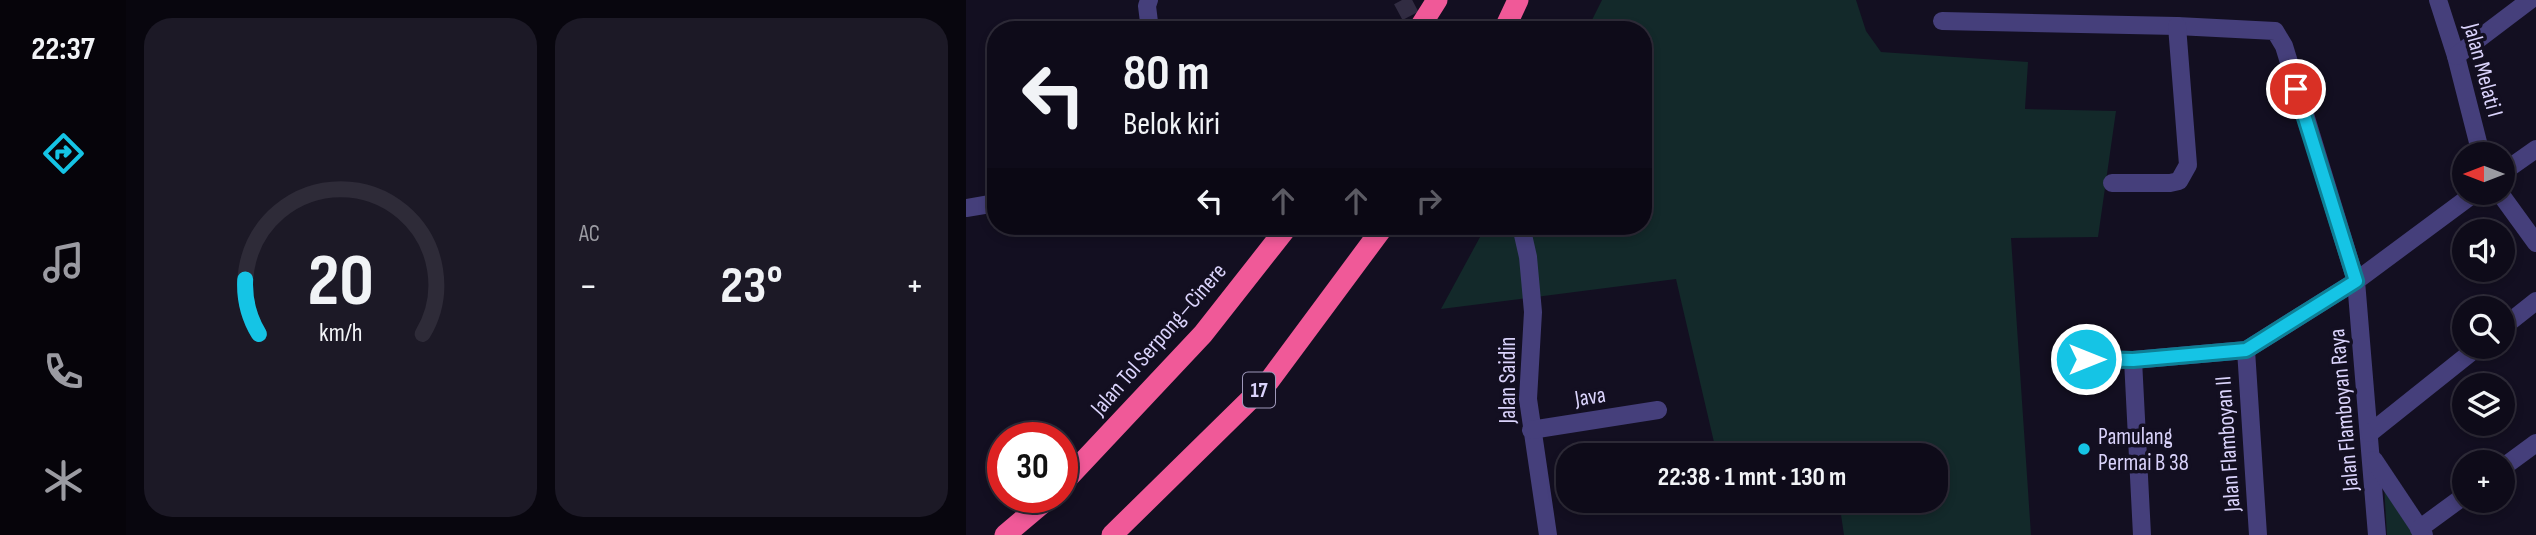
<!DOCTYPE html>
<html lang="id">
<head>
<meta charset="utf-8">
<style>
	:root { --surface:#0e0b19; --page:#1c1926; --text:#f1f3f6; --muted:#9b9ba2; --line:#2e2b38; --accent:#15c4e5 }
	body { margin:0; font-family:"Sofia Sans Condensed",sans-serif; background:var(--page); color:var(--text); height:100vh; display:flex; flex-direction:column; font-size:26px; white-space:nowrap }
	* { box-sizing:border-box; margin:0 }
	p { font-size:23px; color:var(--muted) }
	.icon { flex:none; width:38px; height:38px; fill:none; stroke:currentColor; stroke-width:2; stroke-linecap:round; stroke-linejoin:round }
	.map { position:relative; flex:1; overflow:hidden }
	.side { display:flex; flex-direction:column; gap:18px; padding:18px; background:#08060e; width:840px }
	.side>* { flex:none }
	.hud { position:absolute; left:21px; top:21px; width:665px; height:214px; border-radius:28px; box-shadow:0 4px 10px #0003,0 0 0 2px var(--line); background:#0e0b19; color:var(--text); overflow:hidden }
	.needle { width:46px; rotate:270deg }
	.controls { position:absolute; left:1486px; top:142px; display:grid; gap:14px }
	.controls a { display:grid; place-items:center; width:63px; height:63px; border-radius:50%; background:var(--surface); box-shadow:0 4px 10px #0003,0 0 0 2px var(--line); font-size:35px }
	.speed { position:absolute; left:21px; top:422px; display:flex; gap:14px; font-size:35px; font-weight:700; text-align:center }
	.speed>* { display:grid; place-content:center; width:91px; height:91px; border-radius:50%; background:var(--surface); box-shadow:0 4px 10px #0003,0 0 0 2px var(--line); line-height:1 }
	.speed .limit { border:10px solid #d22; background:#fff; color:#111 }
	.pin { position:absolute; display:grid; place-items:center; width:60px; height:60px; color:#fff; margin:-30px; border:4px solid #fff; border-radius:50%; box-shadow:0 2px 7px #0007 }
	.me { position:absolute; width:77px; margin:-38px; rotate:90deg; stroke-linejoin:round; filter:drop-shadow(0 0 5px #0008) }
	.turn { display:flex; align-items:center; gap:24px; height:147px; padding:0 21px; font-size:32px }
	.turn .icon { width:91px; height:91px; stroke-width:2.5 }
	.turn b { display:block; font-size:49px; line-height:60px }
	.lanes { display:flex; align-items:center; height:66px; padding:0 21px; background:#0003; justify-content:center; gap:35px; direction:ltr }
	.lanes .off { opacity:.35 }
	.big { font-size:52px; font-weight:700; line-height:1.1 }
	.side .tile { flex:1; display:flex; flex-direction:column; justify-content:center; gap:10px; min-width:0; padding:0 24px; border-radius:28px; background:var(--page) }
	.side .dial { align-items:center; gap:0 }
	.dial svg { height:182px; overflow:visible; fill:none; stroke:var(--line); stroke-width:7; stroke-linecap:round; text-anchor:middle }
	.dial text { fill:var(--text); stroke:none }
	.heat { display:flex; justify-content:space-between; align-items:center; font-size:38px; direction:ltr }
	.side .tiles { flex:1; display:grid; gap:18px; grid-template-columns:repeat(2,1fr) }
	.trip { position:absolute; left:590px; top:443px; width:392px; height:70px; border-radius:28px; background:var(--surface); box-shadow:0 4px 10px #0003,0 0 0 2px var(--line); font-weight:700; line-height:70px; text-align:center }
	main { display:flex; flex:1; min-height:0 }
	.tabs { display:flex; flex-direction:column; width:126px; justify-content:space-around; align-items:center; background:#06040a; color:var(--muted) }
	.tabs .icon { width:49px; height:49px }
	.tabs .selected { color:var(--accent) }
	.tabs b { font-size:32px; color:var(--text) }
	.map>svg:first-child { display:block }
	.green { fill:#13292a }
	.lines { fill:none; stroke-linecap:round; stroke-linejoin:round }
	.minor-tunnel { stroke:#312c42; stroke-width:18; stroke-dasharray:18 9; stroke-linecap:butt }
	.minor { stroke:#453f7b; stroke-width:18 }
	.motorway { stroke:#f05998; stroke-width:21 }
	.route-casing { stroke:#0e7f95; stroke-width:18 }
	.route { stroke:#15c4e5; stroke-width:12 }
	.poi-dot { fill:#15c4e5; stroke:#130f21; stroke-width:2.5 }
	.labels { text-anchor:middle; stroke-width:7; stroke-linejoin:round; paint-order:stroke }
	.shield { fill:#130f21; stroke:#9e98ba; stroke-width:2 }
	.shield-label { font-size:21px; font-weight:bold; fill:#dad3fb }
	.street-label { font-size:23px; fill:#dad3fb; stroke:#130f21 }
	.poi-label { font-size:23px; fill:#dad3fb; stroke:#130f21; text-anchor:start }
</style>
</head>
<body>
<main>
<nav class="tabs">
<b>22:37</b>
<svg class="icon selected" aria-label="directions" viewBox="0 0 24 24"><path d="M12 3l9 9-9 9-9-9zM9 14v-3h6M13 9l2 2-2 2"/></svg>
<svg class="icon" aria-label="music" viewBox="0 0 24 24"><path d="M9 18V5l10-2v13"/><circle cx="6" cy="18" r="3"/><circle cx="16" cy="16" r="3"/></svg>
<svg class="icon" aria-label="phone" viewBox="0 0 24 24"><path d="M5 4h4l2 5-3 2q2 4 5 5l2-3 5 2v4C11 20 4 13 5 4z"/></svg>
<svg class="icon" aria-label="climate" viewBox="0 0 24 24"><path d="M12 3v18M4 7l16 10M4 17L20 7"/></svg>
</nav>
<section class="side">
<div class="tiles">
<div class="tile dial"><svg viewBox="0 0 100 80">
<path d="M14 69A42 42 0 1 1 86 69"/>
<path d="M14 69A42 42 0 0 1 8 45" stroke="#15c4e5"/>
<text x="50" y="56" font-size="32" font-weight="700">20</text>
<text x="50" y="72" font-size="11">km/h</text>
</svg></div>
<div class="tile"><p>AC</p>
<div class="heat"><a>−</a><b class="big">23°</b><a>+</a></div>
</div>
</div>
</section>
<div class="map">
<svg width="1570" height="535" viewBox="0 0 1570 535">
	<rect width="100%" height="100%" fill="#130f21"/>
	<g class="green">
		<polygon points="636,0 890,0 900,31 915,52 1062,62 1059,109 1150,111 1132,237 1045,238 1065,535 878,535 873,501 970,500 970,455 751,455 710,279 475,309 520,226 677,226 677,30 621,30"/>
		<polygon points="1418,485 1452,535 1421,535"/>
	</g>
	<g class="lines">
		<polyline class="minor-tunnel" points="436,0 452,30"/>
		<g class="minor">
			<polyline points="183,0 181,6 184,30"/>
			<polyline points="1472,0 1490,56 1515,154"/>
			<polyline points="976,21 1211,26 1309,31 1318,46 1390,281 1411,535"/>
			<polyline points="1490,56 1564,0"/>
			<polyline points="1536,173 1570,149"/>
			<polyline points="1146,183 1204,183 1213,181 1222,165 1211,26"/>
			<polyline points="1533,192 1570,243"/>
			<polyline points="0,208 30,203"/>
			<polyline points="555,226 562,257 567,312 562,399 582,535"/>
			<polyline points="1536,328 1570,301"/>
			<polyline points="1280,350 1292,535"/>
			<polyline points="1120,359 1167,360 1280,350 1390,281 1510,192"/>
			<polyline points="1167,360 1176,535"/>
			<polyline points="565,430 692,410"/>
			<polyline points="1404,433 1513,346"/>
			<polyline points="1408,460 1458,535"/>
			<polyline points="1536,468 1570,443"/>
			<polyline points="1453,529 1498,496"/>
		</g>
		<g class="motorway">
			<polyline points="452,30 471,0"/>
			<polyline points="538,30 552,0"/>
			<polyline points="96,484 237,334 322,226"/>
			<polyline points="39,535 84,497"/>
			<polyline points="146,535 303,381 418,226"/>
		</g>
	</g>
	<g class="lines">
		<g class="route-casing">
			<polyline id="route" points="1120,359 1167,360 1280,350 1390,281 1330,89"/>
		</g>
		<use href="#route" class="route"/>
	</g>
	<circle class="poi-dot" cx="1118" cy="449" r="7"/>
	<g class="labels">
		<rect class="shield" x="277" y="372.5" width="32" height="35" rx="5"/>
		<g class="shield-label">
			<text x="293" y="397">17</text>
		</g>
		<g class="street-label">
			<text transform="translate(1518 70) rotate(75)" y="8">Jalan Melati I</text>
			<text transform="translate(192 339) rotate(-49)" y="8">Jalan Tol Serpong–Cinere</text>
			<text transform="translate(541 380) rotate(-90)" y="8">Jalan Saidin</text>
			<text transform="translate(624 396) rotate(-9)" y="8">Java</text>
			<text transform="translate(1377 410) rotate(-95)" y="8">Jalan Flamboyan Raya</text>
			<text transform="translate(1261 444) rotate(-94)" y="8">Jalan Flamboyan II</text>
		</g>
		<g class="poi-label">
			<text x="1132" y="444">Pamulang<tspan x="1132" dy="26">Permai B 38</tspan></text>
		</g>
	</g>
</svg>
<div class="controls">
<a><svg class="needle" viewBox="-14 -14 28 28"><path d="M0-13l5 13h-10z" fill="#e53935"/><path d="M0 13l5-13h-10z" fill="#9b9ba2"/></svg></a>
<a><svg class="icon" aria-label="sound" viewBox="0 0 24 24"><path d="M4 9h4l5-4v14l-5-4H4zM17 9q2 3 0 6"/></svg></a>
<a><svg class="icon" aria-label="search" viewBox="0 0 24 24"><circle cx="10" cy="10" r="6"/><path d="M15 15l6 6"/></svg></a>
<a><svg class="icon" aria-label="layers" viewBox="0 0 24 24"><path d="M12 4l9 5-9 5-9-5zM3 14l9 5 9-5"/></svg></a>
<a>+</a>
</div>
<div class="speed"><div class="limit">30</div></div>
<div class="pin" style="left:1330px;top:89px;background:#d93025"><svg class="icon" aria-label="arrive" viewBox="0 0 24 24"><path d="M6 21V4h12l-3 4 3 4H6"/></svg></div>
<svg class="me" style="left:1120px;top:359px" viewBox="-20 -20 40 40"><circle r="17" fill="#15c4e5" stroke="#fff" stroke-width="3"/><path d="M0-11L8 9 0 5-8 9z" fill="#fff"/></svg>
<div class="trip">22:38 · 1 mnt · 130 m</div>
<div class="hud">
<div class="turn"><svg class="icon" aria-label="left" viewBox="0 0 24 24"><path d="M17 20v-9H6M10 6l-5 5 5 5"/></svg><div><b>80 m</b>Belok kiri</div></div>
<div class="lanes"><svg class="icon" aria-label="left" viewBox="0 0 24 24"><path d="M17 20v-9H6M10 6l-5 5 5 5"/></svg><svg class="icon off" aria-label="ahead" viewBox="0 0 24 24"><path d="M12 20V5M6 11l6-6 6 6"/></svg><svg class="icon off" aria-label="ahead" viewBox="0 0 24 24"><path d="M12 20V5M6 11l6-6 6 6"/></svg><svg class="icon off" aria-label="right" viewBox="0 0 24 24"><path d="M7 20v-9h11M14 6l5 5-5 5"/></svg></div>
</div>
</div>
</main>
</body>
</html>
